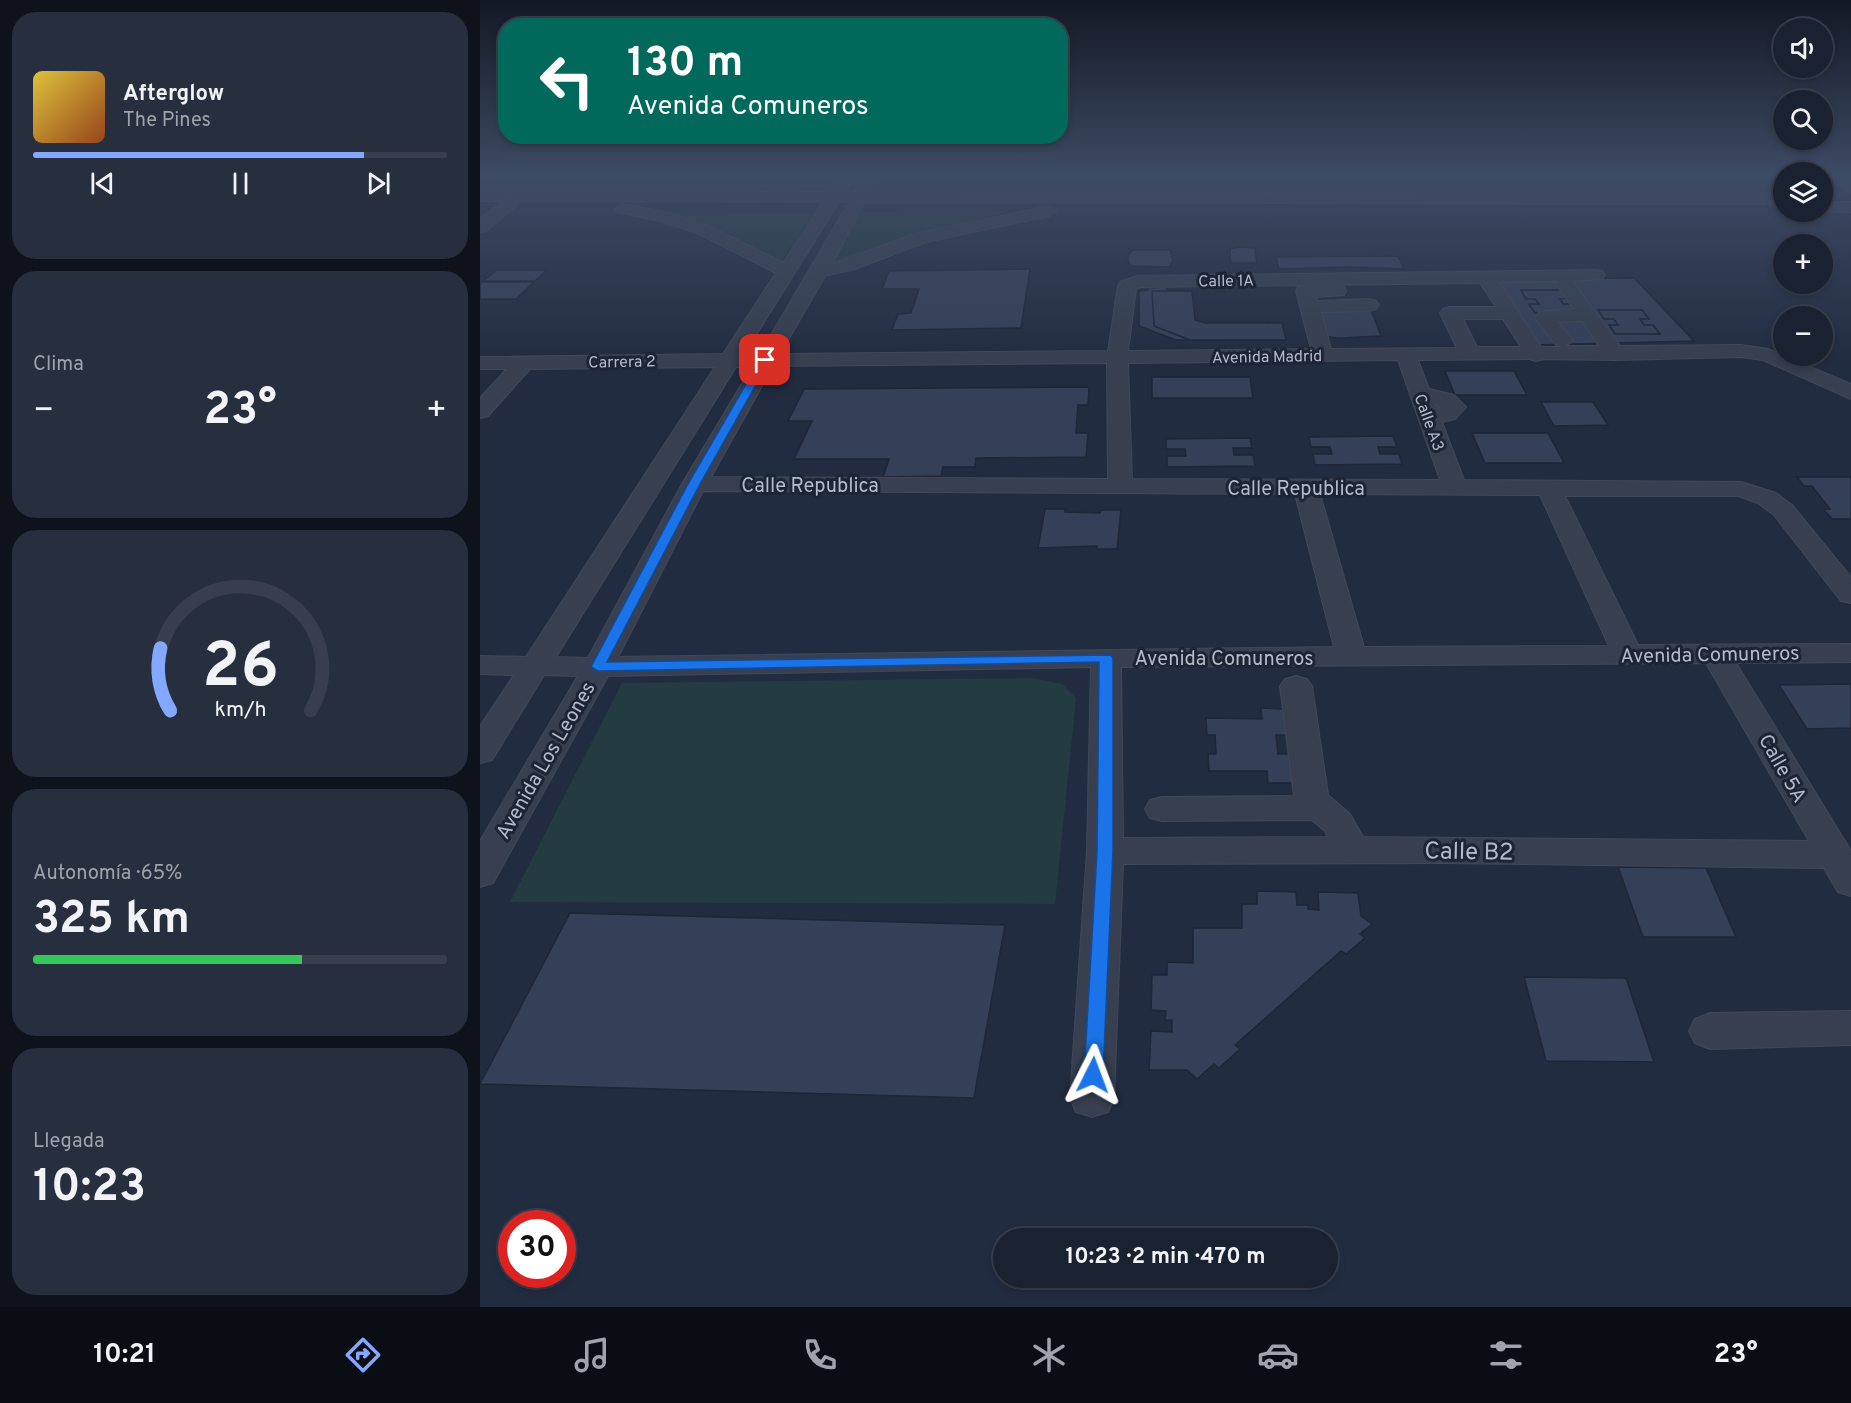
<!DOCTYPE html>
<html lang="es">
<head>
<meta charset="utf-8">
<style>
	:root { --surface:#1a2131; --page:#272e3d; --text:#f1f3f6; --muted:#9fa3ab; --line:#383e4d; --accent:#84a7ff }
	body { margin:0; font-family:Overpass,sans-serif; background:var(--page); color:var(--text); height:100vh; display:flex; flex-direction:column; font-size:22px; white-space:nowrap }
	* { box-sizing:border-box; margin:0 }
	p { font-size:20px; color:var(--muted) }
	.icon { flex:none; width:33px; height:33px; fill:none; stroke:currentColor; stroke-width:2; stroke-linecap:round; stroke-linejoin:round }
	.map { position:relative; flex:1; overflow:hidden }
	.sheet { display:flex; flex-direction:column; gap:12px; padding:12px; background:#0e121b; width:480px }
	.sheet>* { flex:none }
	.top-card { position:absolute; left:18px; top:18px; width:570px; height:126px; border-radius:24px; box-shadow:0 3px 9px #0003,0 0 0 2px var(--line); background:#00695c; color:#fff; overflow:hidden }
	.controls { position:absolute; left:1293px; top:18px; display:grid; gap:12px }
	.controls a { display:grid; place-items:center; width:60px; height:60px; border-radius:50%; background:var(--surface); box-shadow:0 3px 9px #0003,0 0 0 2px var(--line); font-size:30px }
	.speed { position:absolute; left:18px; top:1210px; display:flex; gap:12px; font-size:30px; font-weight:700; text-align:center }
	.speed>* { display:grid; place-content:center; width:78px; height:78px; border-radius:50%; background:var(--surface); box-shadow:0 3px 9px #0003,0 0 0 2px var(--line); line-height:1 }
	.speed .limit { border:9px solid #d22; background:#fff; color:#111 }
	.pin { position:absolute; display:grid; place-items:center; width:51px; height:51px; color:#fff; margin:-26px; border-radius:12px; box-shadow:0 3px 9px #0006 }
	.me { position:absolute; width:66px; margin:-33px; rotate:3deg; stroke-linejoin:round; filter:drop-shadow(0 0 4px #0008) }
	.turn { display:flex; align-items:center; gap:21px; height:126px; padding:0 30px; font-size:27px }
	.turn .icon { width:78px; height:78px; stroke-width:2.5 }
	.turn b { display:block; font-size:42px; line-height:51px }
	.big { font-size:45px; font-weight:700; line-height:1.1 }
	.sheet .tile { flex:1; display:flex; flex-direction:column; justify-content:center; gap:9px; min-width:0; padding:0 21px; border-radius:24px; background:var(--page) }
	.sheet .dial { align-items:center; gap:0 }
	.dial svg { height:156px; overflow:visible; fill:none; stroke:var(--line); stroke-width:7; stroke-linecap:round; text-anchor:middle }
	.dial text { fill:var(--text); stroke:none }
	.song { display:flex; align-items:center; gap:18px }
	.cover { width:72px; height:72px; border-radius:9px; background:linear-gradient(135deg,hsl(50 70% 55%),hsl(20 70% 35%)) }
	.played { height:6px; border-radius:3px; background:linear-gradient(90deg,var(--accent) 80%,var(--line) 80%) }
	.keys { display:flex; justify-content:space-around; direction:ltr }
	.heat { display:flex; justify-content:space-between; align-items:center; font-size:33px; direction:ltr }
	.charge { height:9px; border-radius:4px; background:linear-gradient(90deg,#34c759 65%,var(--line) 0) }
	.trip { position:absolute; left:513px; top:1228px; width:345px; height:60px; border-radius:30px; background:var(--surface); box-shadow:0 3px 9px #0003,0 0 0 2px var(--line); font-weight:700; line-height:60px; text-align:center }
	.dock { display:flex; height:96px; justify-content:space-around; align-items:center; background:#0a0d14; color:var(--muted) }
	.dock .icon { width:42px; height:42px }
	.dock .on { color:var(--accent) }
	.dock b { font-size:27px; color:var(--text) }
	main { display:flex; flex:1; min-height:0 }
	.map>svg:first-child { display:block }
	.green { fill:#243b42 }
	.building { fill:#344057; stroke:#1e2637; stroke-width:1.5 }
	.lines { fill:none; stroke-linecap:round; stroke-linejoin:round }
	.minor-casing { stroke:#404859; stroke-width:2 }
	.minor { fill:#373f50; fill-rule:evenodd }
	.route { fill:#1a73e8; stroke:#114b97; stroke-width:1.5 }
	.labels { text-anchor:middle; stroke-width:6; stroke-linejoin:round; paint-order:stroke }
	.far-street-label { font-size:16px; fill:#b3bacb; stroke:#1c2435 }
	.street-label { font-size:20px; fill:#b3bacb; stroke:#1c2435 }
	.near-street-label { font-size:24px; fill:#b3bacb; stroke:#1c2435 }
</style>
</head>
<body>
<main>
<section class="sheet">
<div class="tile">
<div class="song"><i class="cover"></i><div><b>Afterglow</b><p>The Pines</p></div></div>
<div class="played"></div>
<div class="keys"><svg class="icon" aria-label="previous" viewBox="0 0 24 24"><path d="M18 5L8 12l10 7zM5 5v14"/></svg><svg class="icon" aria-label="pause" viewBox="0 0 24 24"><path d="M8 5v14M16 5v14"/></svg><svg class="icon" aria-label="next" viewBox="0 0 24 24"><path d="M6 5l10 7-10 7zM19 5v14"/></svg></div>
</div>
<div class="tile"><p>Clima</p>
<div class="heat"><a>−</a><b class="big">23°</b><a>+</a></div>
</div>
<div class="tile dial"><svg viewBox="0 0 100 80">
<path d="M14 69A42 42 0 1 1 86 69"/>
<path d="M14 69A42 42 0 0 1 9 37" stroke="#84a7ff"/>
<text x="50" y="56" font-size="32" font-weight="700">26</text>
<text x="50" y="72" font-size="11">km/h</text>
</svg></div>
<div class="tile"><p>Autonomía · 65%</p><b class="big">325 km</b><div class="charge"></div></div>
<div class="tile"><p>Llegada</p><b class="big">10:23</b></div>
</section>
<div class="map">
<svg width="1371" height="1307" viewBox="0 0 1371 1307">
	<rect width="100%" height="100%" fill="#222c41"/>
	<g class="green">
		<polygon points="529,211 450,233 350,267 376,212"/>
		<polygon points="179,212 333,214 299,265 243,232"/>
		<polygon points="551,678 582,684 596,698 575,904 30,902 142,683"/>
	</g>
	<g class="building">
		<polygon points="758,247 775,248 777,263 751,263 750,249"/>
		<polygon points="653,250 690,250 693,261 689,267 651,266 648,262 648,255"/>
		<polygon points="918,256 924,269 869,267 799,269 796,257"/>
		<polygon points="550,269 541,328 412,330 418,314 431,313 439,289 402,289 409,271"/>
		<polygon points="17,270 67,270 55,281 3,281"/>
		<polygon points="1154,278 1214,341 1054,345 1012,279"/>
		<polygon points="2,282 54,282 36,299 0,299 0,284"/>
		<polygon points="686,287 687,290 701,290 703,319 710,322 789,322 791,339 696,340 659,326 659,291 668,290 667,288"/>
		<polygon points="1041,290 1083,290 1089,298 1080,299 1083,304 1092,304 1098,312 1055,313 1049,304 1059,304 1055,299 1046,299"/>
		<polygon points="672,291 712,291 715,320 725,323 802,323 806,340 710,340 674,326"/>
		<polygon points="835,310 891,310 901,336 859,338 842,336"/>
		<polygon points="1118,310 1162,310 1169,319 1160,319 1164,325 1173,325 1180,334 1135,334 1129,325 1138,325 1134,319 1124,319"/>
		<polygon points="965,371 1034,371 1047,395 975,395"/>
		<polygon points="672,377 770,377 773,398 672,398"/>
		<polygon points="609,387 608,405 598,405 596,433 608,433 606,457 496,458 495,467 463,467 461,476 403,477 409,459 314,459 332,421 308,421 324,389"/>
		<polygon points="1061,402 1113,402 1128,425 1074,426"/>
		<polygon points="992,433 1068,433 1084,463 1005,463"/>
		<polygon points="913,436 917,447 898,447 900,454 919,454 922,464 835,465 833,454 852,454 850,447 831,447 829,437"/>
		<polygon points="770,438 772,448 753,448 754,455 773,455 775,466 687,467 687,456 706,456 705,449 686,449 686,439"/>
		<polygon points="1317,477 1371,477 1371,519 1352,519 1344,510 1350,509 1332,486 1324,486"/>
		<polygon points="565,509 585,509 585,512 620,513 621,510 641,510 637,549 617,549 617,546 558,548"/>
		<polygon points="1371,684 1371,728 1327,729 1299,685"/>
		<polygon points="781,708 804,709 807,735 796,735 798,754 810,754 813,783 788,783 787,771 729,771 728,754 736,754 735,735 727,735 726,718 782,719"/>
		<polygon points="1138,867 1226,868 1256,937 1163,937"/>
		<polygon points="777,891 816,892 817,905 828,905 828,909 839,910 838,892 878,893 881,916 892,924 880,934 885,938 866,954 861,951 755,1045 760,1049 739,1068 734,1064 717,1079 707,1070 669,1070 671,1031 692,1032 692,1020 685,1020 686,1011 671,1010 672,975 687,975 687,962 713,963 713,928 762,928 762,904 777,904"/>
		<polygon points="90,913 525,925 494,1098 0,1084"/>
		<polygon points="1044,977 1146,978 1174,1062 1066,1061"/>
	</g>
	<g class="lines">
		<g class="minor-casing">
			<g id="minor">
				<path d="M383,175H398L389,192L1304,194V204L384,202L352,264L435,234L569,206L577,211L569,216L446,242L375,269L345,276L300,354L628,351L638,286L640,282L657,276L1116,270L1122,271L1125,275L1122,279L1092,281L1140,346L1261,345L1288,349L1371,384V399L1283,360L1261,357L1135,360L1064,359L1056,361L1049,359L938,360L949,389L974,395L986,407L975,419L962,422L984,480L1261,482L1296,493L1312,505L1371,577V603L1361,601L1294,515L1278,503L1258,496H1085L1158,645L1371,644V662L1256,663L1371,851V896L1358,892L1344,868L965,863L643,864L634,1098L628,1112L612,1117L596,1112L590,1098L607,851L611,667L128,676L13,883L0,887V841L98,676L64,675L12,760L0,763V726L34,675L0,674V656L46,657L235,367L50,369L8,416L0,418V398L27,369H0V357L243,354L296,273L217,233L180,221L137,212L135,209L143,204L189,213L229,226L303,263L343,202L35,201L37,204L35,207L6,231L0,232V219L23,201H0V191L349,192L358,180L363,178L371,183L365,192H374ZM359,202H369L280,354H264ZM1078,281L1076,284L1094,309L1059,312L1055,318L1076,345L1081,347H1061L1019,282ZM1000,283L1016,307H970L963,309L960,313L977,348L851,349L841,312L889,311L896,309L899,305L896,301L889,299L837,301L836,297L864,295L866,291L864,287C850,284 832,284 818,287L816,291L831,349L648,351L656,289L660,287ZM983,319H1023L1041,347H997ZM1102,321L1119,346H1085L1093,341L1078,322ZM918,360L960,480L652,479L648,363ZM627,363L628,479L231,477L293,366ZM256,367H272L202,484L108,658L76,657ZM955,404L961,407L957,409ZM223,491L815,494L854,647L138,657ZM840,494L1060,495L1129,646L884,647ZM1226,663L1329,841L883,837L870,814L848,795L832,686L827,679L816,676L805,679L800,686L814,796L682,797L670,800L665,809L670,818L682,821L832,820L846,832L847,837L643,838L641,667Z"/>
				<polygon points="1346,175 1363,175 1371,181 1371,193 1366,191"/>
				<polygon points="1342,202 1371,202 1371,212 1341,212"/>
				<polygon points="1371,1011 1371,1045 1230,1049 1215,1043 1209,1031 1215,1019 1230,1013"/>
			</g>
		</g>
		<use href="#minor" class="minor"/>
	</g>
	<linearGradient id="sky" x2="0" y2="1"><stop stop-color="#131824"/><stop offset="0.49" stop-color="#3e4b65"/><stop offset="1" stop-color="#3e4b65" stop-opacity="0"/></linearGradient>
	<rect width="1371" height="358" fill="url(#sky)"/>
	<polygon class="route" points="285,357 290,360 220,484 127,662 631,655 633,658 633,851 623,1075 620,1081 613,1084 606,1081 604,1075 617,851 619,662 118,671 111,667 208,484 280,360"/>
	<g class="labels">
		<g class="far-street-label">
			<text transform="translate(746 280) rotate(-1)" y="6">Calle 1A</text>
			<text transform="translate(787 356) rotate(-1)" y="6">Avenida Madrid</text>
			<text transform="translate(142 361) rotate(-1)" y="6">Carrera 2</text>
			<text transform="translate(950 422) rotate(70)" y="6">Calle A3</text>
		</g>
		<g class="street-label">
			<text x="330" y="492">Calle Republica</text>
			<text x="816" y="495">Calle Republica</text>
			<text transform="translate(1230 654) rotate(-1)" y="7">Avenida Comuneros</text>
			<text x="744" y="665">Avenida Comuneros</text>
			<text transform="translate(65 760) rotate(-60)" y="7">Avenida Los Leones</text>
			<text transform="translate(1303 768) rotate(60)" y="7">Calle 5A</text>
		</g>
		<g class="near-street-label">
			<text transform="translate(989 851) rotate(1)" y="8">Calle B2</text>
		</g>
	</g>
</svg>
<div class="controls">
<a><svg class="icon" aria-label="sound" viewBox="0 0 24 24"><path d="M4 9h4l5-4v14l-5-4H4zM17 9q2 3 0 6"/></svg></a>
<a><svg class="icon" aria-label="search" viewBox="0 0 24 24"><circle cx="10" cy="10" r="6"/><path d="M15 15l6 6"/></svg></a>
<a><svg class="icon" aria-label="layers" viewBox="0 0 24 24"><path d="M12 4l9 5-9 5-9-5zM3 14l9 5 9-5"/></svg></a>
<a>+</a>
<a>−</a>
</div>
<div class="speed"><div class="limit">30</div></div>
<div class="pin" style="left:285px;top:360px;background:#d93025"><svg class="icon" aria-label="arrive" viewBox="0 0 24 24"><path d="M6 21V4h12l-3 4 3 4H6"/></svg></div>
<svg class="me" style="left:613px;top:1075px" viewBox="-20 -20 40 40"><path d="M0-17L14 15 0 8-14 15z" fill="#1a73e8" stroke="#fff" stroke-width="4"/></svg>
<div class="trip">10:23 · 2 min · 470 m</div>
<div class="top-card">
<div class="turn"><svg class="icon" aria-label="left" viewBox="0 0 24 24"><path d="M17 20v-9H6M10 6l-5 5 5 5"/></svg><div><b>130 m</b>Avenida Comuneros</div></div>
</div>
</div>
</main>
<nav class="dock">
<b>10:21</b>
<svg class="icon on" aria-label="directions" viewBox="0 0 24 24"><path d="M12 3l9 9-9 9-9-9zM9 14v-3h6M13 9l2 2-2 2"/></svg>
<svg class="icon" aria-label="music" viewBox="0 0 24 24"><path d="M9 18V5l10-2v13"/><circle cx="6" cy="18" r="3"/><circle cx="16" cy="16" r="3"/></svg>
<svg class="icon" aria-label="phone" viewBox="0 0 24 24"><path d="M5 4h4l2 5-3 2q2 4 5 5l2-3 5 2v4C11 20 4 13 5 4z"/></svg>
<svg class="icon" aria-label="climate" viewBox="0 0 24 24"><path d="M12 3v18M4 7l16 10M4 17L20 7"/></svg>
<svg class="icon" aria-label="car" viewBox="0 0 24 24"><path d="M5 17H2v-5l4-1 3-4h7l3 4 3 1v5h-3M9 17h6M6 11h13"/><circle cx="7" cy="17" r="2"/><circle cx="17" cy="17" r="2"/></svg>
<svg class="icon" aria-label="filters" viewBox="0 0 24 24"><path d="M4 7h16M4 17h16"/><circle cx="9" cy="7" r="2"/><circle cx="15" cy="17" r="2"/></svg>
<b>23°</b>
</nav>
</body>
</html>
